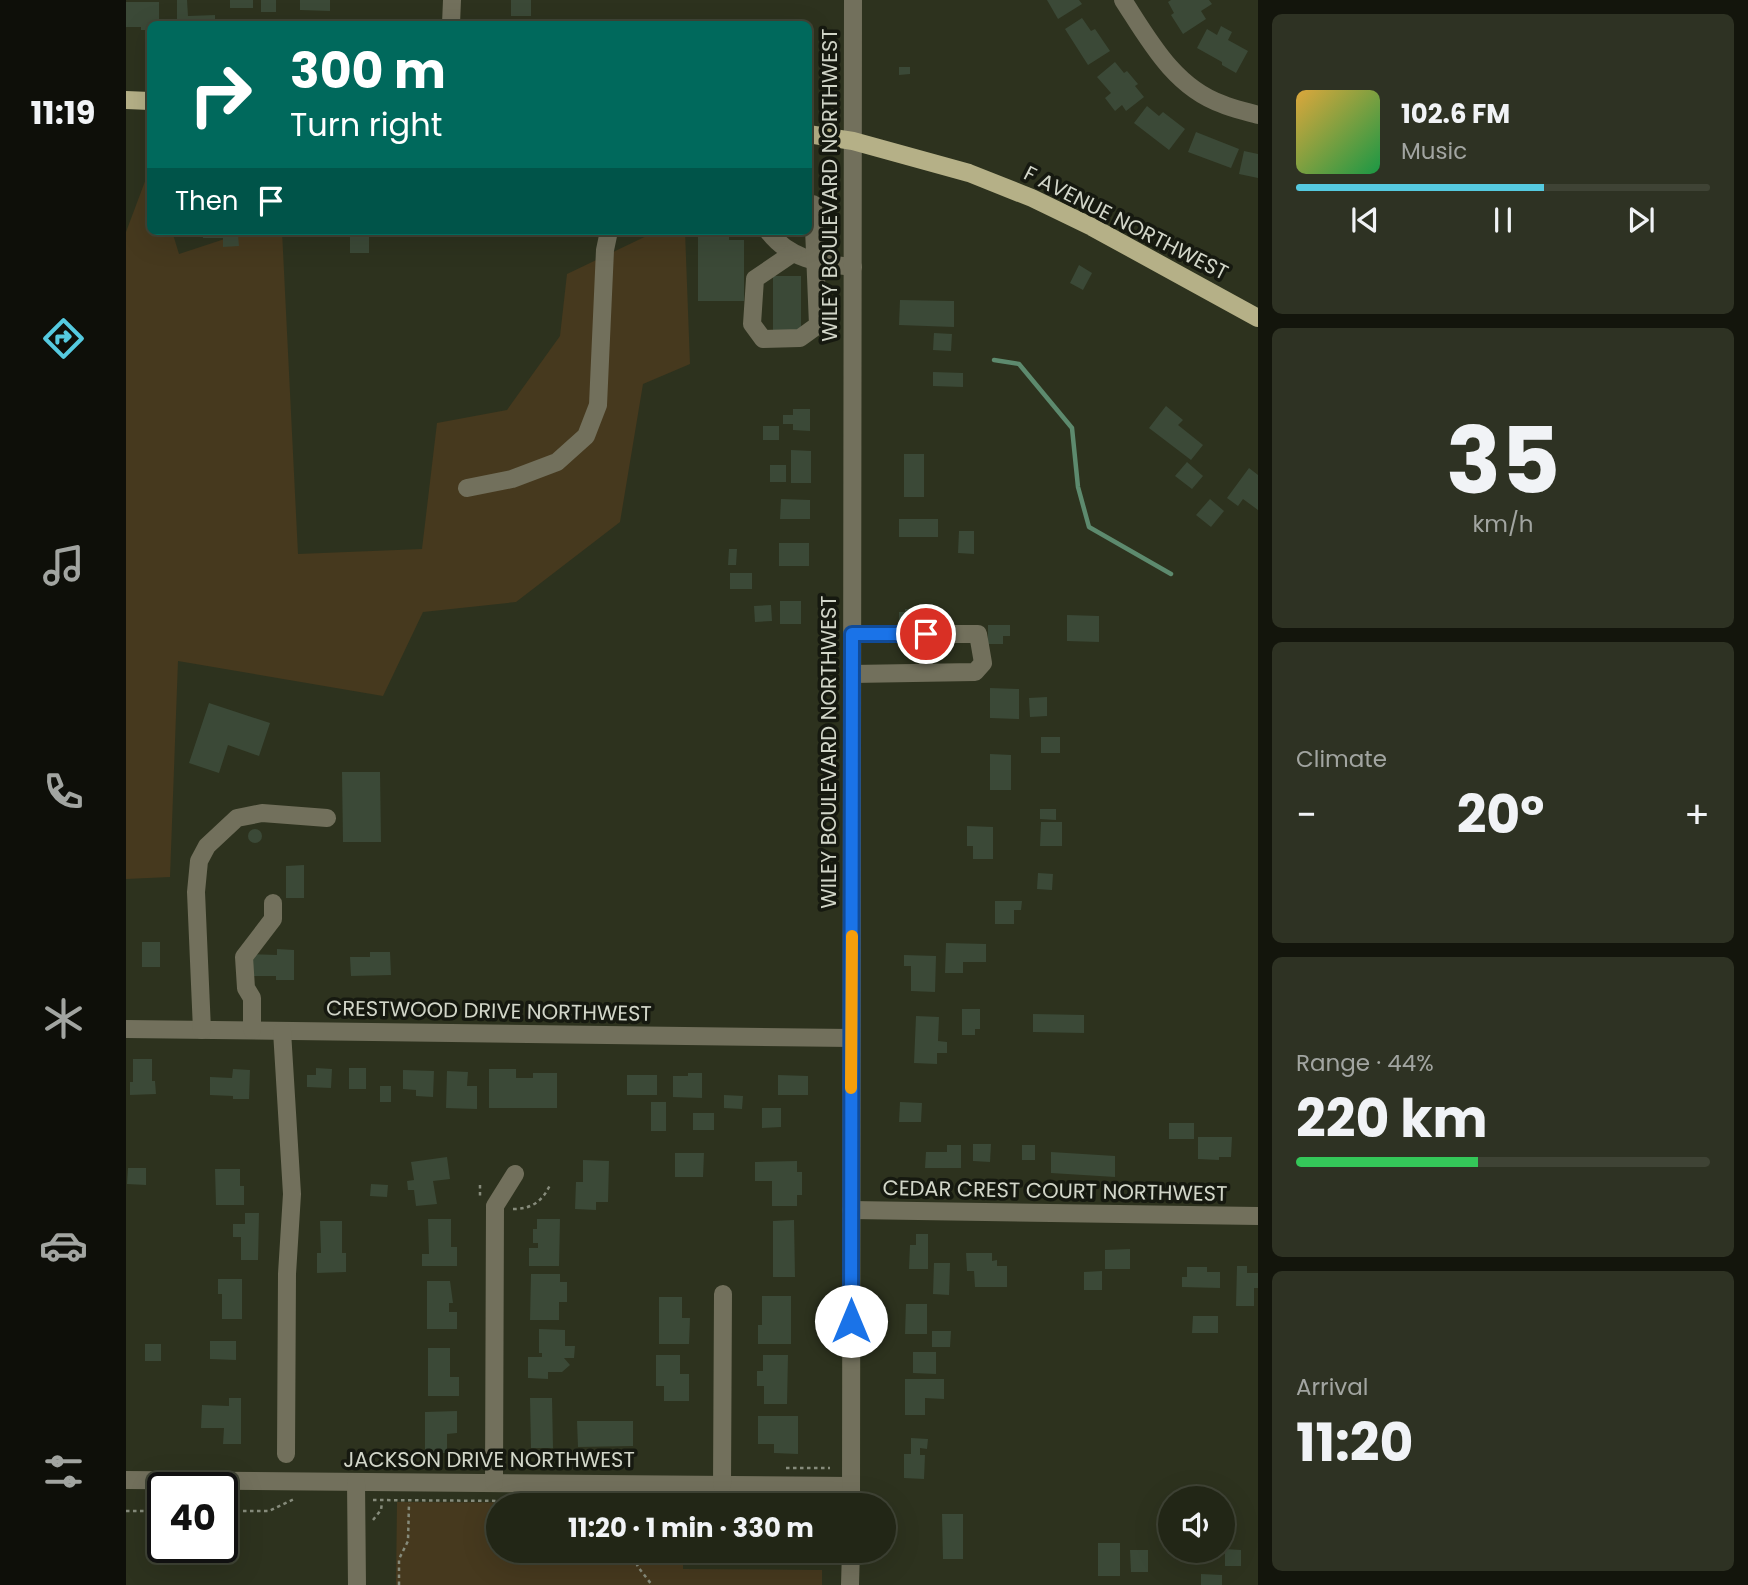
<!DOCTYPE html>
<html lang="en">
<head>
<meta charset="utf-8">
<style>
	:root { --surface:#222616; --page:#2e3223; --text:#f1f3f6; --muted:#a2a5a1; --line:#3f4335; --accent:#55cae0 }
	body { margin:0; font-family:Poppins,sans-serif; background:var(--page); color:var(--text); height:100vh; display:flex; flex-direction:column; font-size:26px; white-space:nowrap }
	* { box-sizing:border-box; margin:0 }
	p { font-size:23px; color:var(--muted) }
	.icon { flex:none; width:38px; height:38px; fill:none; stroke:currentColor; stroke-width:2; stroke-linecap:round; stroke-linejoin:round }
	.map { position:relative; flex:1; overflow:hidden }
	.drawer { display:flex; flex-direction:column; gap:14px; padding:14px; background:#13150c; width:490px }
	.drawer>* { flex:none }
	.banner { position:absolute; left:21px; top:21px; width:665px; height:214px; border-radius:10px; box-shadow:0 7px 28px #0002,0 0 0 2px var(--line); background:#00695c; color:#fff; overflow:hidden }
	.tools { position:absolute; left:1032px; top:1486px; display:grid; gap:14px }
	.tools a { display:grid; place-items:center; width:77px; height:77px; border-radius:50%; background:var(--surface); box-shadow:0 7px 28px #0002,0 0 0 2px var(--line); font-size:35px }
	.speed { position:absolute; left:21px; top:1472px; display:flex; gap:14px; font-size:35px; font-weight:700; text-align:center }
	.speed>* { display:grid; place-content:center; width:91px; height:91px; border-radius:50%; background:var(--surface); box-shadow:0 7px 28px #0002,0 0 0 2px var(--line); line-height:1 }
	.speed .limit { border:4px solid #111; border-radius:10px; background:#fff; color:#111 }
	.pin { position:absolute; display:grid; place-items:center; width:60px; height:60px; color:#fff; margin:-30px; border:4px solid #fff; border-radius:50%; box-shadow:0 2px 7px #0007 }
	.me { position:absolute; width:77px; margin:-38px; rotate:0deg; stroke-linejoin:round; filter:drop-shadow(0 0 5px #0008) }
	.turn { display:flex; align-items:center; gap:24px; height:147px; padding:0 28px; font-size:32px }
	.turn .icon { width:91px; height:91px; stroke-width:2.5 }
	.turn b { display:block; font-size:49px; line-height:60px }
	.then { display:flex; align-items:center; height:66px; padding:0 28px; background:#0003; gap:14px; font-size:26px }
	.big { font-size:52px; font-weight:700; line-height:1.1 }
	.drawer .tile { flex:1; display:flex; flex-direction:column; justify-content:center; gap:10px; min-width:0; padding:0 24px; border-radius:10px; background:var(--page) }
	.drawer .dial { align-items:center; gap:0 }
	.dial b { font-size:91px; line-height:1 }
	.song { display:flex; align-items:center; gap:21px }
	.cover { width:84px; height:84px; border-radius:10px; background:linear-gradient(135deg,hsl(40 70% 55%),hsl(140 70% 35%)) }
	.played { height:7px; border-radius:4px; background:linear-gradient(90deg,var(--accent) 60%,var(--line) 60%) }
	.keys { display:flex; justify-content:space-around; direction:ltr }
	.heat { display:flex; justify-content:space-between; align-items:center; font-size:38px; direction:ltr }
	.charge { height:10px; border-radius:5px; background:linear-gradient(90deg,#34c759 44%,var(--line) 0) }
	.trip { position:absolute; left:360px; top:1493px; width:410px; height:70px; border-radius:35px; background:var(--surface); box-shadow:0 7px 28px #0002,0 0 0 2px var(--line); font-weight:700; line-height:70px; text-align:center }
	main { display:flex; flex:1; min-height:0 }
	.tabs { display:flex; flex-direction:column; width:126px; justify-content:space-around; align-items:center; background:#0e0f09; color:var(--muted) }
	.tabs .icon { width:49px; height:49px }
	.tabs .on { color:var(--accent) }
	.tabs b { font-size:32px; color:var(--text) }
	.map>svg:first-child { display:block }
	.green { fill:#46391e }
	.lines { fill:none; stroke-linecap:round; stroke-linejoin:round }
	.stream { stroke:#5d8a6e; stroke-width:4.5 }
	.building { fill:#3b4937 }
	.path { stroke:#868b7b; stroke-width:2.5; stroke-dasharray:3.5 3.5; stroke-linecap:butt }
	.minor { stroke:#72705c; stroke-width:18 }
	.major { stroke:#b5b087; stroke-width:18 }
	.route-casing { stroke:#114b97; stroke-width:18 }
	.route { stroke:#1a73e8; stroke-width:12 }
	.slow { stroke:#f59e0b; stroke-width:12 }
	.labels { text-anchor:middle; stroke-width:7; stroke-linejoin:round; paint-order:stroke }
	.street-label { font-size:21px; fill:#d2d6c9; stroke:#161910 }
</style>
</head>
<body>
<main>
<nav class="tabs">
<b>11:19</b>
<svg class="icon on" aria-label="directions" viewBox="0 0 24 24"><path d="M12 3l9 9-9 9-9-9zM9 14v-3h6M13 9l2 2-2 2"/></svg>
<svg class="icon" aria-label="music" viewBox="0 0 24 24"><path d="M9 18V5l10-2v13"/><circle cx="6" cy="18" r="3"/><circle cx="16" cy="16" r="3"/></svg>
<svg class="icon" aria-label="phone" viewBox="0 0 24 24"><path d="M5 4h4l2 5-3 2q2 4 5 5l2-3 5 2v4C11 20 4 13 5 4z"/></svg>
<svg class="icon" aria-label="climate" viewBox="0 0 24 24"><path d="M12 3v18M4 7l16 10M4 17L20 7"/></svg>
<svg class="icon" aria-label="car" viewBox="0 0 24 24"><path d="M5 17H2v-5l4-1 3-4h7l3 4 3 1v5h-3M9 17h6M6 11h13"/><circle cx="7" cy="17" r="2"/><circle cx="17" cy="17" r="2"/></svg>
<svg class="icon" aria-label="filters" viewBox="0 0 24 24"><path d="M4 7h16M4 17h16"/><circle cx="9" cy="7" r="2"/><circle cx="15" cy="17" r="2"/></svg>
</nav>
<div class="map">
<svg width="1132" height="1585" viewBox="0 0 1132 1585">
	<rect width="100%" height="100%" fill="#2d321e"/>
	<g class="green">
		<polygon points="24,168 24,231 46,231 53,254 123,231 156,231 172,554 296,549 311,423 381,410 434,336 441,274 531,231 559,231 564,364 517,384 494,522 390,602 297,612 257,696 52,661 44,877 0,879 0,232"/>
		<polygon points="271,1502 557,1503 373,1505 373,1550 557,1551 557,1569 696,1570 696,1585 270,1585"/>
	</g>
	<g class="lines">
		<polyline class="stream" points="868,360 893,364 946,428 952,487 963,527 1045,574"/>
	</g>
	<g class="building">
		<polygon points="51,0 61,0 62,16 89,15 89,24 51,24"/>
		<rect x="104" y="0" width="23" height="8"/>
		<rect x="135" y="0" width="15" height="12"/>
		<polygon points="174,0 204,0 204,11 174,10"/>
		<rect x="385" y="0" width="20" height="16"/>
		<polygon points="921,0 953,0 956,4 932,19"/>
		<polygon points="1045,0 1083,0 1086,4 1075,11 1080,19 1057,34 1045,15 1048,13 1042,2"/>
		<polygon points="0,2 33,2 33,24 24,24 24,30 15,30 15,27 0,27"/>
		<polygon points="956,18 965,31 969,29 984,51 962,65 939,29"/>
		<polygon points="1095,26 1106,32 1102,40 1122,51 1110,73 1096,65 1096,62 1071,48 1081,29 1091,35"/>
		<polygon points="989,62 998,73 1001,71 1012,84 1009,86 1018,97 1000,111 996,105 989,111 979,98 985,93 971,77"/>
		<polygon points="773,67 784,67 784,74 773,75"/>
		<polygon points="1021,106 1033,116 1037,112 1059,129 1043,150 1008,123"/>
		<polygon points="1070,132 1113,149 1105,168 1062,152"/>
		<polygon points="1118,151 1132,154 1132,178 1113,174"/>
		<polygon points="77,231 143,231 143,234 112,235 113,246 97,247 97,238 77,238"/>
		<polygon points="572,231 603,231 603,240 618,240 618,301 572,301"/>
		<rect x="224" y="235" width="19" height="18"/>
		<polygon points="953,265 966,273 957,290 944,283"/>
		<rect x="647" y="276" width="28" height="54"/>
		<polygon points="774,300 828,301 828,327 773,325"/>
		<polygon points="808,333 826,334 825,351 807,350"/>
		<polygon points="807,372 837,373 837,387 807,386"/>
		<polygon points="1040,406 1057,420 1052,425 1077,445 1065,460 1023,428"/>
		<polygon points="667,409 684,409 684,431 667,430 667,424 657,424 657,415 667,415"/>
		<rect x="637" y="426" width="16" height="14"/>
		<polygon points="665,450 685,451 685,483 665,483"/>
		<rect x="778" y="454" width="20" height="43"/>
		<polygon points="1061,462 1077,476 1066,489 1049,476"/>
		<rect x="644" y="465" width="16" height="17"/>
		<polygon points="1123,468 1132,475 1132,510 1117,499 1112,506 1101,498"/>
		<polygon points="655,499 684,500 684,519 654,519"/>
		<polygon points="1084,499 1098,511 1085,527 1070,515"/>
		<rect x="773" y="519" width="39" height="18"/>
		<polygon points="833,531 848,531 848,554 832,553"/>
		<rect x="653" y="543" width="30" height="23"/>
		<polygon points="603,549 611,549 610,565 602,565"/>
		<rect x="604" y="573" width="22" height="16"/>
		<rect x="654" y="601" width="21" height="23"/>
		<polygon points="645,605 646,621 629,622 628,606"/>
		<polygon points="779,609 804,609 804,628 773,628 773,612 779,612"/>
		<polygon points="941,615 973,616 973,642 941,641"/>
		<polygon points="862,625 884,625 884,636 877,636 877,644 862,644"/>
		<polygon points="864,688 893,689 893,719 864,718"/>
		<polygon points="921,697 921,716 904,717 903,698"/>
		<polygon points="83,703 144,723 133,756 102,745 93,773 63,763"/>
		<rect x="915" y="737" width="19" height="16"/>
		<polygon points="864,754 885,755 885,790 864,790"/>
		<polygon points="216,772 254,772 255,842 217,842"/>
		<polygon points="914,809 930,809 930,820 914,819"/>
		<polygon points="915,822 936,822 936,846 914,846"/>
		<polygon points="841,826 867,827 867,859 847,859 847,846 841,846"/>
		<circle cx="129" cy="836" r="7"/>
		<polygon points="178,865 178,898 160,898 160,866"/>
		<polygon points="912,873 927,874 926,890 911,889"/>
		<polygon points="869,901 896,901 895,910 888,910 888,924 869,924"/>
		<rect x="16" y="942" width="18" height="25"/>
		<polygon points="820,943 860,944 860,962 837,962 837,973 819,973"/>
		<polygon points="151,949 168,950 168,980 150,980 150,976 123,976 124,954 151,955"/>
		<polygon points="244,952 264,952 265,975 225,976 224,957 244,957"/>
		<polygon points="778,955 810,956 809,992 785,991 785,966 778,966"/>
		<polygon points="836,1009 854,1009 854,1029 849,1029 849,1035 836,1035"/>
		<polygon points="907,1014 958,1015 958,1033 907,1032"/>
		<polygon points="790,1016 813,1017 812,1041 821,1042 821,1053 811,1053 811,1064 788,1063"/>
		<polygon points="7,1059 26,1059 26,1081 29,1081 30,1094 4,1095 4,1082 7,1082"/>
		<polygon points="190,1068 206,1069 205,1088 181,1087 181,1075 190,1075"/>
		<rect x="223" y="1068" width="17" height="21"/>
		<polygon points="107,1069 124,1070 123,1099 107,1099 107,1096 84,1095 84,1077 106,1078"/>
		<polygon points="363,1069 390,1069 390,1078 407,1078 407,1073 431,1073 431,1108 363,1108"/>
		<polygon points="277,1070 308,1071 307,1097 290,1096 290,1090 277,1089"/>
		<polygon points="321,1071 342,1072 341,1086 351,1086 351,1109 320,1108"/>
		<polygon points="562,1073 576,1073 576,1098 547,1097 547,1076 562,1076"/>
		<rect x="501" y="1075" width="30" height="20"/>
		<polygon points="652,1075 682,1076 682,1095 652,1095"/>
		<rect x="254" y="1086" width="11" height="16"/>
		<polygon points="598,1095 617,1096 616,1109 598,1108"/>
		<rect x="525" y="1102" width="15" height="29"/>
		<polygon points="774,1102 796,1103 795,1122 773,1122"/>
		<polygon points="636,1108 655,1108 655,1127 636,1128"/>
		<rect x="567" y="1113" width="21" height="17"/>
		<rect x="1043" y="1123" width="25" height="16"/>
		<polygon points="1072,1137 1106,1137 1105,1157 1093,1157 1093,1160 1072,1159"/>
		<polygon points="847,1144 865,1144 864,1162 847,1161"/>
		<polygon points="821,1145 835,1145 835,1168 799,1168 800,1152 821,1152"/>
		<rect x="896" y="1145" width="13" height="15"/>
		<polygon points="925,1152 989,1156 989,1177 925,1173"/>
		<polygon points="549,1153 578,1153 577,1177 549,1177"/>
		<polygon points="321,1157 324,1179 307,1181 311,1204 290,1206 288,1190 282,1190 281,1181 288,1180 285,1162"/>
		<polygon points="457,1160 483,1161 482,1202 470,1202 470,1210 449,1209 450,1182 457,1182"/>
		<polygon points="671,1161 671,1172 676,1172 676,1195 671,1195 671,1206 646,1206 646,1181 629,1181 629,1162"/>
		<polygon points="2,1168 20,1168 20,1185 1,1184"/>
		<polygon points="89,1169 114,1169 114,1186 118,1186 118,1205 90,1205"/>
		<polygon points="245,1184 262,1185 261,1197 244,1196"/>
		<polygon points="119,1213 133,1213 132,1260 115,1260 115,1237 107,1237 107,1224 119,1224"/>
		<polygon points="302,1219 325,1219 325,1247 331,1247 331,1266 296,1266 296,1254 303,1254"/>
		<polygon points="411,1219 434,1219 433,1266 403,1266 403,1248 412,1248 412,1243 407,1243 407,1229 411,1229"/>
		<polygon points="668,1220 669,1277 647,1277 647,1221"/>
		<polygon points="194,1221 216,1221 216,1253 220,1253 220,1272 191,1273 191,1253 195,1253"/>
		<polygon points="790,1234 802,1234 802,1269 783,1269 784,1245 790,1245"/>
		<polygon points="1004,1249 1004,1269 979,1269 979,1250"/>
		<polygon points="840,1253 866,1253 866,1261 871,1260 871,1266 881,1266 881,1287 849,1287 848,1271 841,1271"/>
		<polygon points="808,1263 824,1263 823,1295 807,1294"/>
		<polygon points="1111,1266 1121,1266 1121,1273 1132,1273 1132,1288 1128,1288 1128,1306 1110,1306"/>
		<polygon points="1061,1267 1081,1267 1081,1272 1094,1272 1094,1288 1056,1287 1056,1277 1061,1277"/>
		<polygon points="976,1271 976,1290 958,1290 958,1272"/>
		<polygon points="405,1274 434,1274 434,1282 441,1282 441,1302 433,1302 433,1320 404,1320"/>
		<polygon points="92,1279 116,1279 116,1319 96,1319 96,1294 92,1294"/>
		<polygon points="301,1281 324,1281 327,1303 323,1303 323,1312 331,1312 331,1329 301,1329"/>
		<polygon points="636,1296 665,1296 665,1344 632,1344 632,1325 636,1325"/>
		<polygon points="533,1297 556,1297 556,1318 564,1318 563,1344 533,1344"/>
		<polygon points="780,1304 801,1304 801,1334 779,1334"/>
		<polygon points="1067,1316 1092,1316 1092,1333 1066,1333"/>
		<polygon points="413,1329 439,1330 439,1346 449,1346 448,1358 438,1358 444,1365 436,1372 422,1372 422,1379 402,1378 402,1357 416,1357 416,1353 413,1353"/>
		<polygon points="806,1331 825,1331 824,1347 806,1347"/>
		<polygon points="84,1341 110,1341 110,1360 84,1359"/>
		<rect x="19" y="1344" width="16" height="17"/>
		<polygon points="302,1348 324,1348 324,1377 333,1377 333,1396 302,1396"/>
		<polygon points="787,1352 810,1352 810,1374 787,1373"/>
		<polygon points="530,1355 554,1355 554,1374 563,1374 563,1401 538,1401 538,1386 530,1386"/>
		<polygon points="637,1355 662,1355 661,1404 638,1404 638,1386 631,1386 631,1371 637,1371"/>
		<polygon points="779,1379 818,1379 818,1399 799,1398 799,1415 779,1415"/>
		<polygon points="103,1398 115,1398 115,1444 97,1444 98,1428 75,1428 76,1405 103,1406"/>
		<polygon points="404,1398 426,1398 427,1448 405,1448"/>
		<polygon points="331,1411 331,1433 321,1434 321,1453 299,1453 299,1412"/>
		<polygon points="632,1416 672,1416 672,1454 648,1453 648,1444 632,1444"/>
		<polygon points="451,1421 507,1421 507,1446 452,1447"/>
		<polygon points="785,1438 802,1439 801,1449 794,1448 794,1455 799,1455 798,1479 778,1478 778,1454 785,1454"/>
		<polygon points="816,1514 837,1514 837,1559 817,1559"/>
		<rect x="972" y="1543" width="22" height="33"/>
		<polygon points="1099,1549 1115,1550 1115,1566 1099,1566"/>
		<polygon points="1004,1550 1022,1550 1022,1572 1005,1572"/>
		<polygon points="1075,1574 1096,1575 1096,1585 1075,1585"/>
	</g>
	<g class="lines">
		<g class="path">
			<polyline points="354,1185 354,1196"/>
			<path d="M387,1209C405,1209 416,1202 424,1185"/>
			<polyline points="660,1468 704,1468"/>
			<polyline points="247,1500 667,1503"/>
			<polyline points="0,1511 37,1511"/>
			<polyline points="96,1511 143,1511 170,1498"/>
			<polyline points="247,1520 255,1510 256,1502"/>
			<polyline points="505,1550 512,1567 526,1585"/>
			<polyline points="273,1585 273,1559 282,1541 283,1503"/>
		</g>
		<g class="minor">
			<path d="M997,0C1023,40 1048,87 1096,104C1107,109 1120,111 1132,115"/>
			<polyline points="325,24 326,0"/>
			<path d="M642,231C663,259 694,264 727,267"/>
			<polyline points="667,253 629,279 626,324 637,339 674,338 692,325 687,204 682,204"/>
			<polyline points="341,488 386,479 431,462 460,436 472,405 479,250 483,231"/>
			<polyline points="726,634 852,634 857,663 849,672 726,674"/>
			<polyline points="0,1029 725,1038"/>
			<polyline points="76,1030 70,892 73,861 81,846 111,818 136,813 201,818"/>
			<polyline points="126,1030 126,998 120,988 118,957 147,919 147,903"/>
			<polyline points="156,1031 166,1194 161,1274 160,1454"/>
			<polyline points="725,1210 1132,1216"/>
			<polyline points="0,1480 725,1486"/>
			<polyline points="230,1482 231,1585"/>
			<polyline points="368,1483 369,1206 389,1174"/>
			<polyline points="596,1485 597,1294"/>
			<polyline points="725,1505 727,0"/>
			<polyline points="724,1585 725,1550"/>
		</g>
		<g class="major">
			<polyline points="0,100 24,101"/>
			<polyline points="682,134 727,141 843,173 906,198 966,227 1132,318"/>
		</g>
	</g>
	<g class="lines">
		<g class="route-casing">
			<polyline id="route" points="725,1321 726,634 800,634"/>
		</g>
		<use href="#route" class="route"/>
		<polyline class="slow" points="725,1088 726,936"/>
	</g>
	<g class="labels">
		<g class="street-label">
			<text transform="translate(704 185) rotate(-90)" y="7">WILEY BOULEVARD NORTHWEST</text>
			<text transform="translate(1000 223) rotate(27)" y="7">F AVENUE NORTHWEST</text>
			<text transform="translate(703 752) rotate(-90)" y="7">WILEY BOULEVARD NORTHWEST</text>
			<text transform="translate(363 1011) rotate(1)" y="7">CRESTWOOD DRIVE NORTHWEST</text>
			<text transform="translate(929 1191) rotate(1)" y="7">CEDAR CREST COURT NORTHWEST</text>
			<text x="363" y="1467">JACKSON DRIVE NORTHWEST</text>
		</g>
	</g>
</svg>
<div class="tools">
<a><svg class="icon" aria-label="sound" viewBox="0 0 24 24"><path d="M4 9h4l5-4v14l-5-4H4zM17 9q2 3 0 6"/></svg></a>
</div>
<div class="speed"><div class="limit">40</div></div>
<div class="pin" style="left:800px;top:634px;background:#d93025"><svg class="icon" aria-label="arrive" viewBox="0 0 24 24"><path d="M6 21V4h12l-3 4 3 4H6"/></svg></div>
<svg class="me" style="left:725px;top:1321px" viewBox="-20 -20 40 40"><circle r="19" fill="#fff"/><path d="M0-13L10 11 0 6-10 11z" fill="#1a73e8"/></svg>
<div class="trip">11:20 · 1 min · 330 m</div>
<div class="banner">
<div class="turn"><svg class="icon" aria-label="right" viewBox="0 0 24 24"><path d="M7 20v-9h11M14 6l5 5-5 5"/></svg><div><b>300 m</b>Turn right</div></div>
<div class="then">Then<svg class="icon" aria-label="arrive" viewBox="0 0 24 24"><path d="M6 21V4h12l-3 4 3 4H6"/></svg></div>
</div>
</div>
<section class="drawer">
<div class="tile">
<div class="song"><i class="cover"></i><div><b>102.6 FM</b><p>Music</p></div></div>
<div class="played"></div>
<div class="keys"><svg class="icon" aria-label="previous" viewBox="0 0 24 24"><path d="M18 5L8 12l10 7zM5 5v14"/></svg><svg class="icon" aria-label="pause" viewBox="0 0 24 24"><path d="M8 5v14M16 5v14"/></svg><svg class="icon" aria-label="next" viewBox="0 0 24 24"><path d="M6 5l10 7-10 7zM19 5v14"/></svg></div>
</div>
<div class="tile dial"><b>35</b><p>km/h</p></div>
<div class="tile"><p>Climate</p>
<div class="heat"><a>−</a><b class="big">20°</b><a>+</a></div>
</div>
<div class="tile"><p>Range · 44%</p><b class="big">220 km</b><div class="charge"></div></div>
<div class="tile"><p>Arrival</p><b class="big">11:20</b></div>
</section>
</main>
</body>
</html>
